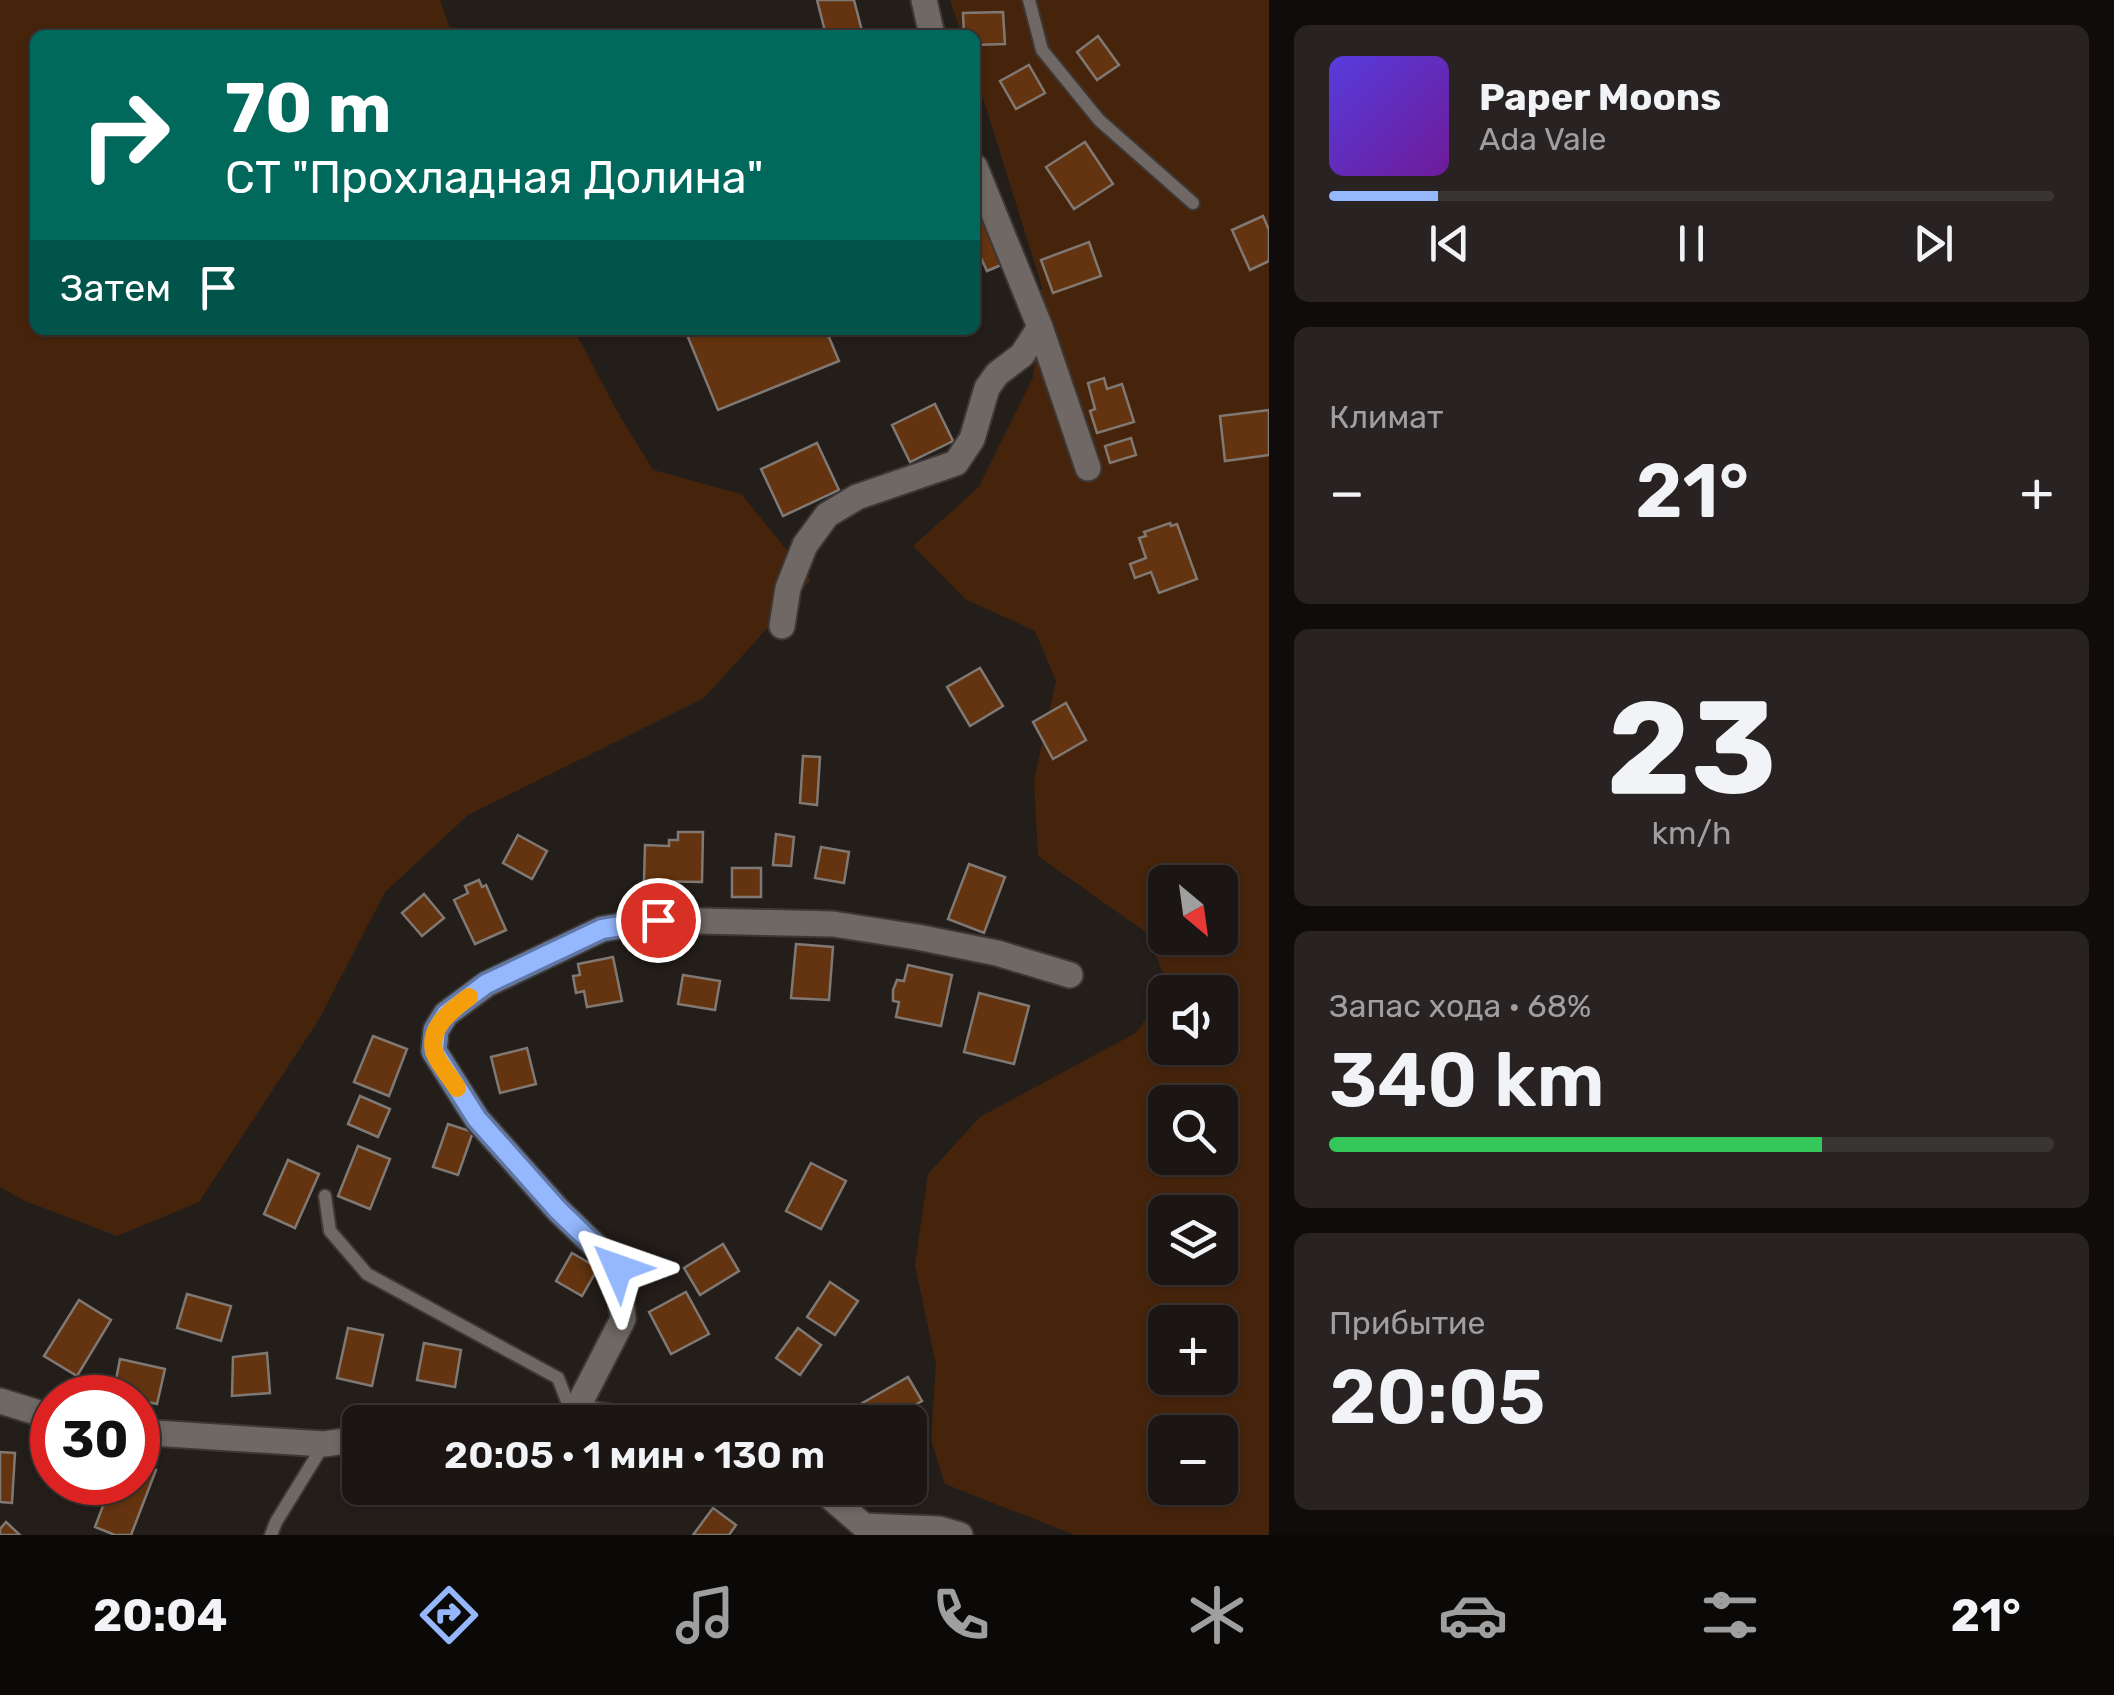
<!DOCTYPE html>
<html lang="ru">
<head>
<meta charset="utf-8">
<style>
	:root { --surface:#1b1614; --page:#282322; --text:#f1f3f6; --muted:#a09fa0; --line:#393534; --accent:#94b7fd }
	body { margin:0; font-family:Rubik,sans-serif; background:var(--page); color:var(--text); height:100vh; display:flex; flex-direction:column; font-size:38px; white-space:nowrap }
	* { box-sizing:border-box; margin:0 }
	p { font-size:32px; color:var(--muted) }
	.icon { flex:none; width:55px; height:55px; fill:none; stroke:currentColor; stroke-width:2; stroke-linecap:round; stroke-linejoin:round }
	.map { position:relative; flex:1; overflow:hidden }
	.sheet { display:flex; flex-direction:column; gap:25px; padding:25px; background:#0f0c0b; width:845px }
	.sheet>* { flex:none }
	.guide { position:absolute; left:30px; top:30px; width:950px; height:305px; border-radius:15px; box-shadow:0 2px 8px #0004,0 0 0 2px var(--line); background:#00695c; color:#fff; overflow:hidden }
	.needle { width:65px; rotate:151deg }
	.buttons { position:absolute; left:1148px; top:865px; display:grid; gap:20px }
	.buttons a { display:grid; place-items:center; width:90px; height:90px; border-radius:15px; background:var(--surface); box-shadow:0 2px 8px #0004,0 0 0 2px var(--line); font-size:50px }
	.speed { position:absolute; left:30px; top:1375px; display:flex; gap:20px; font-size:50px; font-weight:700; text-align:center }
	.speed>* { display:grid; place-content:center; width:130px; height:130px; border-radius:50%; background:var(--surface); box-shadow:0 2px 8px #0004,0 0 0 2px var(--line); line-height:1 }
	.speed .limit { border:15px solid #d22; background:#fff; color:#111 }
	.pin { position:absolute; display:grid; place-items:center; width:85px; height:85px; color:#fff; margin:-42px; border:5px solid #fff; border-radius:50%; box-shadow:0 2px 10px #0007 }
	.me { position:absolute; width:110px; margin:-55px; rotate:313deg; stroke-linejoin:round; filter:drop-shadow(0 0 8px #0008) }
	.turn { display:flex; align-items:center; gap:35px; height:210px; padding:0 30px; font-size:45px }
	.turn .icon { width:130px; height:130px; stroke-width:2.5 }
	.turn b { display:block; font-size:70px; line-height:85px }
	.then { display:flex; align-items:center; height:95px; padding:0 30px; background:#0003; gap:20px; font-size:38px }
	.big { font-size:75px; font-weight:600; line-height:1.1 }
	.sheet .card { flex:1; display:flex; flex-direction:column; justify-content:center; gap:15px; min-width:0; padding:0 35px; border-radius:15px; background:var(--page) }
	.sheet .dial { align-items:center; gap:0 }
	.dial b { font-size:130px; line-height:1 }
	.song { display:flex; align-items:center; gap:30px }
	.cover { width:120px; height:120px; border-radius:15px; background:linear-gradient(135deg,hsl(250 70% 55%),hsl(280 70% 35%)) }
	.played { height:10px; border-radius:5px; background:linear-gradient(90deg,var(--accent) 15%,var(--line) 15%) }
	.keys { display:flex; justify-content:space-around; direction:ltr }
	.heat { display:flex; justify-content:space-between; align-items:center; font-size:55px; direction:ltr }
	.charge { height:15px; border-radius:8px; background:linear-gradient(90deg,#34c759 68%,var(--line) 0) }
	.trip { position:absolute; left:342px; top:1405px; width:585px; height:100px; border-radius:15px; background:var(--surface); box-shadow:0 2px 8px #0004,0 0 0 2px var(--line); font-weight:600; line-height:100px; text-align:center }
	.tabs { display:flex; height:160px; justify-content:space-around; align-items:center; background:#0b0908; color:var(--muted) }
	.tabs .icon { width:70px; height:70px }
	.tabs .on { color:var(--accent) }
	.tabs b { font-size:45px; color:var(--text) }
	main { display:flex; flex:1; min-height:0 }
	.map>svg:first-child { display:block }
	.green { fill:#46240c; fill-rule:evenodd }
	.building { fill:#63340f; stroke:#807873; stroke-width:2.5 }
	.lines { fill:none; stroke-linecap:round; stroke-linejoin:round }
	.service-casing { stroke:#3d3835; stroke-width:16 }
	.minor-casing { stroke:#3d3835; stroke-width:29 }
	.service { stroke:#6f6864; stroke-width:12 }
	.minor { stroke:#6f6864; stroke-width:25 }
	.route-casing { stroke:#6077a4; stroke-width:25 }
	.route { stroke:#94b7fd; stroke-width:18 }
	.slow { stroke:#f59e0b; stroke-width:18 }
</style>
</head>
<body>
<main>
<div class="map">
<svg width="1269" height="1535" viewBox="0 0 1269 1535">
	<rect width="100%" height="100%" fill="#241e1a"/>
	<g class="green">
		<polygon points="0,0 440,0 452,35 35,35 35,330 574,330 617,411 653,470 741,494 811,580 704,698 468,815 385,892 318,1021 199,1202 117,1236 25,1201 0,1187"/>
		<path d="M950,0H1269V1535H1075L945,1484L931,1440L936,1364L915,1265L928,1174L980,1117L1136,1033L1168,986L1147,933L1038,856L1034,781L1056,681L1035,631L965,599L913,546L979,487L1033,377L1042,287L975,72V35H962ZM1165,882H1220V938H1165ZM1165,992H1220V1048H1165ZM1165,1102H1220V1158H1165ZM1165,1212H1220V1268H1165ZM1165,1322H1220V1378H1165ZM1165,1432H1220V1488H1165Z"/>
	</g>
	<g class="building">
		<polygon points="817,0 854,0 863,35 826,35"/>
		<polygon points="1003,12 1005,44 975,45 975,35 964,35 963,13"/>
		<polygon points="1098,36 1119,65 1097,80 1077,52"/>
		<polygon points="1029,65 1045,93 1016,109 1000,81"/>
		<polygon points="1085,142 1113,184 1074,209 1046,167"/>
		<polygon points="975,189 1008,262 987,271 975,245"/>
		<polygon points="1263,216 1269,230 1269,261 1250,270 1232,230"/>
		<polygon points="1089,242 1101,276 1053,293 1041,260"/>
		<polygon points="685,330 826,330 839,361 718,410"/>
		<polygon points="1104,378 1107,389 1122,384 1134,422 1097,433 1090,411 1095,409 1088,383"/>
		<polygon points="935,404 953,441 910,462 892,425"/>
		<polygon points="1269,410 1269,455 1225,461 1220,416"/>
		<polygon points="1131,438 1136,455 1110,463 1105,446"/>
		<polygon points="817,443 839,490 783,516 761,469"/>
		<polygon points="1170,523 1171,526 1177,524 1197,579 1159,593 1151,572 1135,578 1130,564 1146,558 1139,538 1146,536 1144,532"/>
		<polygon points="980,668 1003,706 970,726 947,687"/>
		<polygon points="1066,703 1086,740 1053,759 1033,722"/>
		<polygon points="803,756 820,757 817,805 800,803"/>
		<polygon points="678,832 703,832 702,882 644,881 645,845 669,846 669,840 678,840"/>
		<polygon points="776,834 794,837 791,866 773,865"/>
		<polygon points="518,835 547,851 532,879 503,863"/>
		<polygon points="821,847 849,852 844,883 815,878"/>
		<polygon points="969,864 1005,877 984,933 948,919"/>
		<rect x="732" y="868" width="29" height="29"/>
		<polygon points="479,880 482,887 486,885 506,930 475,944 454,900 468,893 465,886"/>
		<polygon points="424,894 444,918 422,936 402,913"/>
		<polygon points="796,944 833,947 829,1000 791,998"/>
		<polygon points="613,957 622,1001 587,1007 584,991 576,993 573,976 580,975 578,964"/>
		<polygon points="908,965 952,975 941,1026 896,1017 899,1002 893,1001 893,990 897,980 904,981"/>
		<polygon points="683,975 720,981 715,1010 678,1004"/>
		<polygon points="979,993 1029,1006 1014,1064 964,1052"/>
		<polygon points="373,1036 407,1049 389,1096 354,1082"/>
		<polygon points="527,1048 536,1084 500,1093 491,1057"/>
		<polygon points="360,1096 390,1109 378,1137 348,1124"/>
		<polygon points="448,1124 473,1132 458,1175 433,1167"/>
		<polygon points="358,1146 390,1159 370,1209 338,1196"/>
		<polygon points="288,1160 319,1174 295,1228 264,1214"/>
		<polygon points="811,1163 846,1181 821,1229 786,1211"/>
		<polygon points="723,1244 739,1271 700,1295 684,1268"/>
		<polygon points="572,1253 598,1268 582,1296 556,1281"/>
		<polygon points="830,1282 858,1301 835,1335 807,1317"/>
		<polygon points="686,1292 709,1334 671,1354 649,1312"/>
		<polygon points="187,1294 231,1306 221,1341 177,1328"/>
		<polygon points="79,1300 111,1320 77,1376 44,1356"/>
		<polygon points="348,1328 383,1335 372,1386 337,1378"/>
		<polygon points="798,1328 821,1345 800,1375 776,1358"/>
		<polygon points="424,1343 461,1350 455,1387 417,1380"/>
		<polygon points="267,1353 270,1393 232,1396 233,1357"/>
		<polygon points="120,1359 165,1369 157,1404 138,1400 138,1398 113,1395"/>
		<polygon points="908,1377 922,1401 884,1422 869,1422 859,1405"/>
		<polygon points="0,1452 15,1453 12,1503 0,1502"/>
		<polygon points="138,1463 156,1470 131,1535 115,1535 95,1527 112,1482 138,1482"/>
		<polygon points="713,1508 736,1525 729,1535 693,1535"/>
		<polygon points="6,1522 20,1535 0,1535 0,1529"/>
	</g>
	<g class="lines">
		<g class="service-casing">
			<g id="service">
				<polyline points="1029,0 1042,50 1099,120 1193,203"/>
				<polyline points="325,1196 330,1231 367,1274 558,1378 572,1414"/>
				<polyline points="271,1535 276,1522 324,1444"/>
			</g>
		</g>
		<g class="minor-casing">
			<g id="minor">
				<polyline points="924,0 932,35"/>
				<polyline points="975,167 1040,327 1088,468"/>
				<polyline points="782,626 788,588 805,545 827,515 857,497 956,463 972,439 987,388 997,374 1022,355 1040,327"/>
				<polyline points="0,1401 52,1417"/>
				<polyline points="573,1416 623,1319 618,1268 558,1210 477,1119 434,1051 436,1030 446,1014 487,984 602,929 658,920 833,924 917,937 997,953 1070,975"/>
				<polyline points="536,1422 585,1413 640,1422"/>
				<polyline points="138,1432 324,1444 360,1439"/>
				<polyline points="820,1488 864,1526 939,1529 960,1535"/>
			</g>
		</g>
		<use href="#service" class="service"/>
		<use href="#minor" class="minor"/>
	</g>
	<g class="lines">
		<g class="route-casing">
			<polyline id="route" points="618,1268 558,1210 477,1119 434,1051 436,1030 446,1014 486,984 602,929 658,920"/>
		</g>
		<use href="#route" class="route"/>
		<path class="slow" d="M457,1088C452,1079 436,1061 434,1051C428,1027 453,1009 469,997"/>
	</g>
</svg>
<div class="buttons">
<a><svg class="needle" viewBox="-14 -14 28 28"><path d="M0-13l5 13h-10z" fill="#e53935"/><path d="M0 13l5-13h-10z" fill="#a09fa0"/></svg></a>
<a><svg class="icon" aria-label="sound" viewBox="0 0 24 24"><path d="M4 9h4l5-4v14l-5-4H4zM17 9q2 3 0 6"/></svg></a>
<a><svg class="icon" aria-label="search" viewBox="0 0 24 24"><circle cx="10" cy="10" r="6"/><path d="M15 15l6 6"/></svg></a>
<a><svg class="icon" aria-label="layers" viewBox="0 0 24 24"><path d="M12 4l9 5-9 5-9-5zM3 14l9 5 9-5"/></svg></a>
<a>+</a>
<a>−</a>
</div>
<div class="speed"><div class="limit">30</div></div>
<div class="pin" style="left:658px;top:920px;background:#d93025"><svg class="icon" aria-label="arrive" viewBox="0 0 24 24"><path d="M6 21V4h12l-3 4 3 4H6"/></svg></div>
<svg class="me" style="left:618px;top:1268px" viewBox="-20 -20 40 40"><path d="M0-17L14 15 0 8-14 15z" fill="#94b7fd" stroke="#fff" stroke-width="4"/></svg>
<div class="trip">20:05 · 1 мин · 130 m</div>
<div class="guide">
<div class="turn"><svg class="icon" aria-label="right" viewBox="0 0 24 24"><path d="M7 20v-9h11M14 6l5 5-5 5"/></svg><div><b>70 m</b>СТ &quot;Прохладная Долина&quot;</div></div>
<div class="then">Затем<svg class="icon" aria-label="arrive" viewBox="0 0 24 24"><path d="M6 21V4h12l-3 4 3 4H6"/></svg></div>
</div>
</div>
<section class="sheet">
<div class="card">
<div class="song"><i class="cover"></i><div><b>Paper Moons</b><p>Ada Vale</p></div></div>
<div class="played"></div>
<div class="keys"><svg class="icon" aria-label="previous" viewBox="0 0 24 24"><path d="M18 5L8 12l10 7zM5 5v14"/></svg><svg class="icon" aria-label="pause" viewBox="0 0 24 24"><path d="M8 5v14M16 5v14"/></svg><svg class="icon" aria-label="next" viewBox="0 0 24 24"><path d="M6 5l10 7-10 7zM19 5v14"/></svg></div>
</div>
<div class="card"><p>Климат</p>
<div class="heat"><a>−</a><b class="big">21°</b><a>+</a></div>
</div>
<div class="card dial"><b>23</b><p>km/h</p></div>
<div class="card"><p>Запас хода · 68%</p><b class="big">340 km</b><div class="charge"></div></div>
<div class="card"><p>Прибытие</p><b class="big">20:05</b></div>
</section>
</main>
<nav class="tabs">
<b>20:04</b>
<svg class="icon on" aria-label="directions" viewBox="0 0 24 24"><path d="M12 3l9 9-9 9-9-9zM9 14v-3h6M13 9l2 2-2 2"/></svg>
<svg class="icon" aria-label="music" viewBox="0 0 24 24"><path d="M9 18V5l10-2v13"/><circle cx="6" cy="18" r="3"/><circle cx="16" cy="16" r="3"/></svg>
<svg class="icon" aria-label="phone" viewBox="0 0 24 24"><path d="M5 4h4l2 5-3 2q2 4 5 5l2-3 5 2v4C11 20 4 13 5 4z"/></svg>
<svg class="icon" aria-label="climate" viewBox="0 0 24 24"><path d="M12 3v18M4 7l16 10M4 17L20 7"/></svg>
<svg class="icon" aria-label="car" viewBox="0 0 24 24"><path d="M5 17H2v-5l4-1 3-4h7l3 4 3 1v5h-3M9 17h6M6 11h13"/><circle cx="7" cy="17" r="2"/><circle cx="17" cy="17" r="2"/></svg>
<svg class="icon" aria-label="filters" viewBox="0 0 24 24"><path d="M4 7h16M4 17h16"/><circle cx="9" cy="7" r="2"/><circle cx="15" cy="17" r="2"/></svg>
<b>21°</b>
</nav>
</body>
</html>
